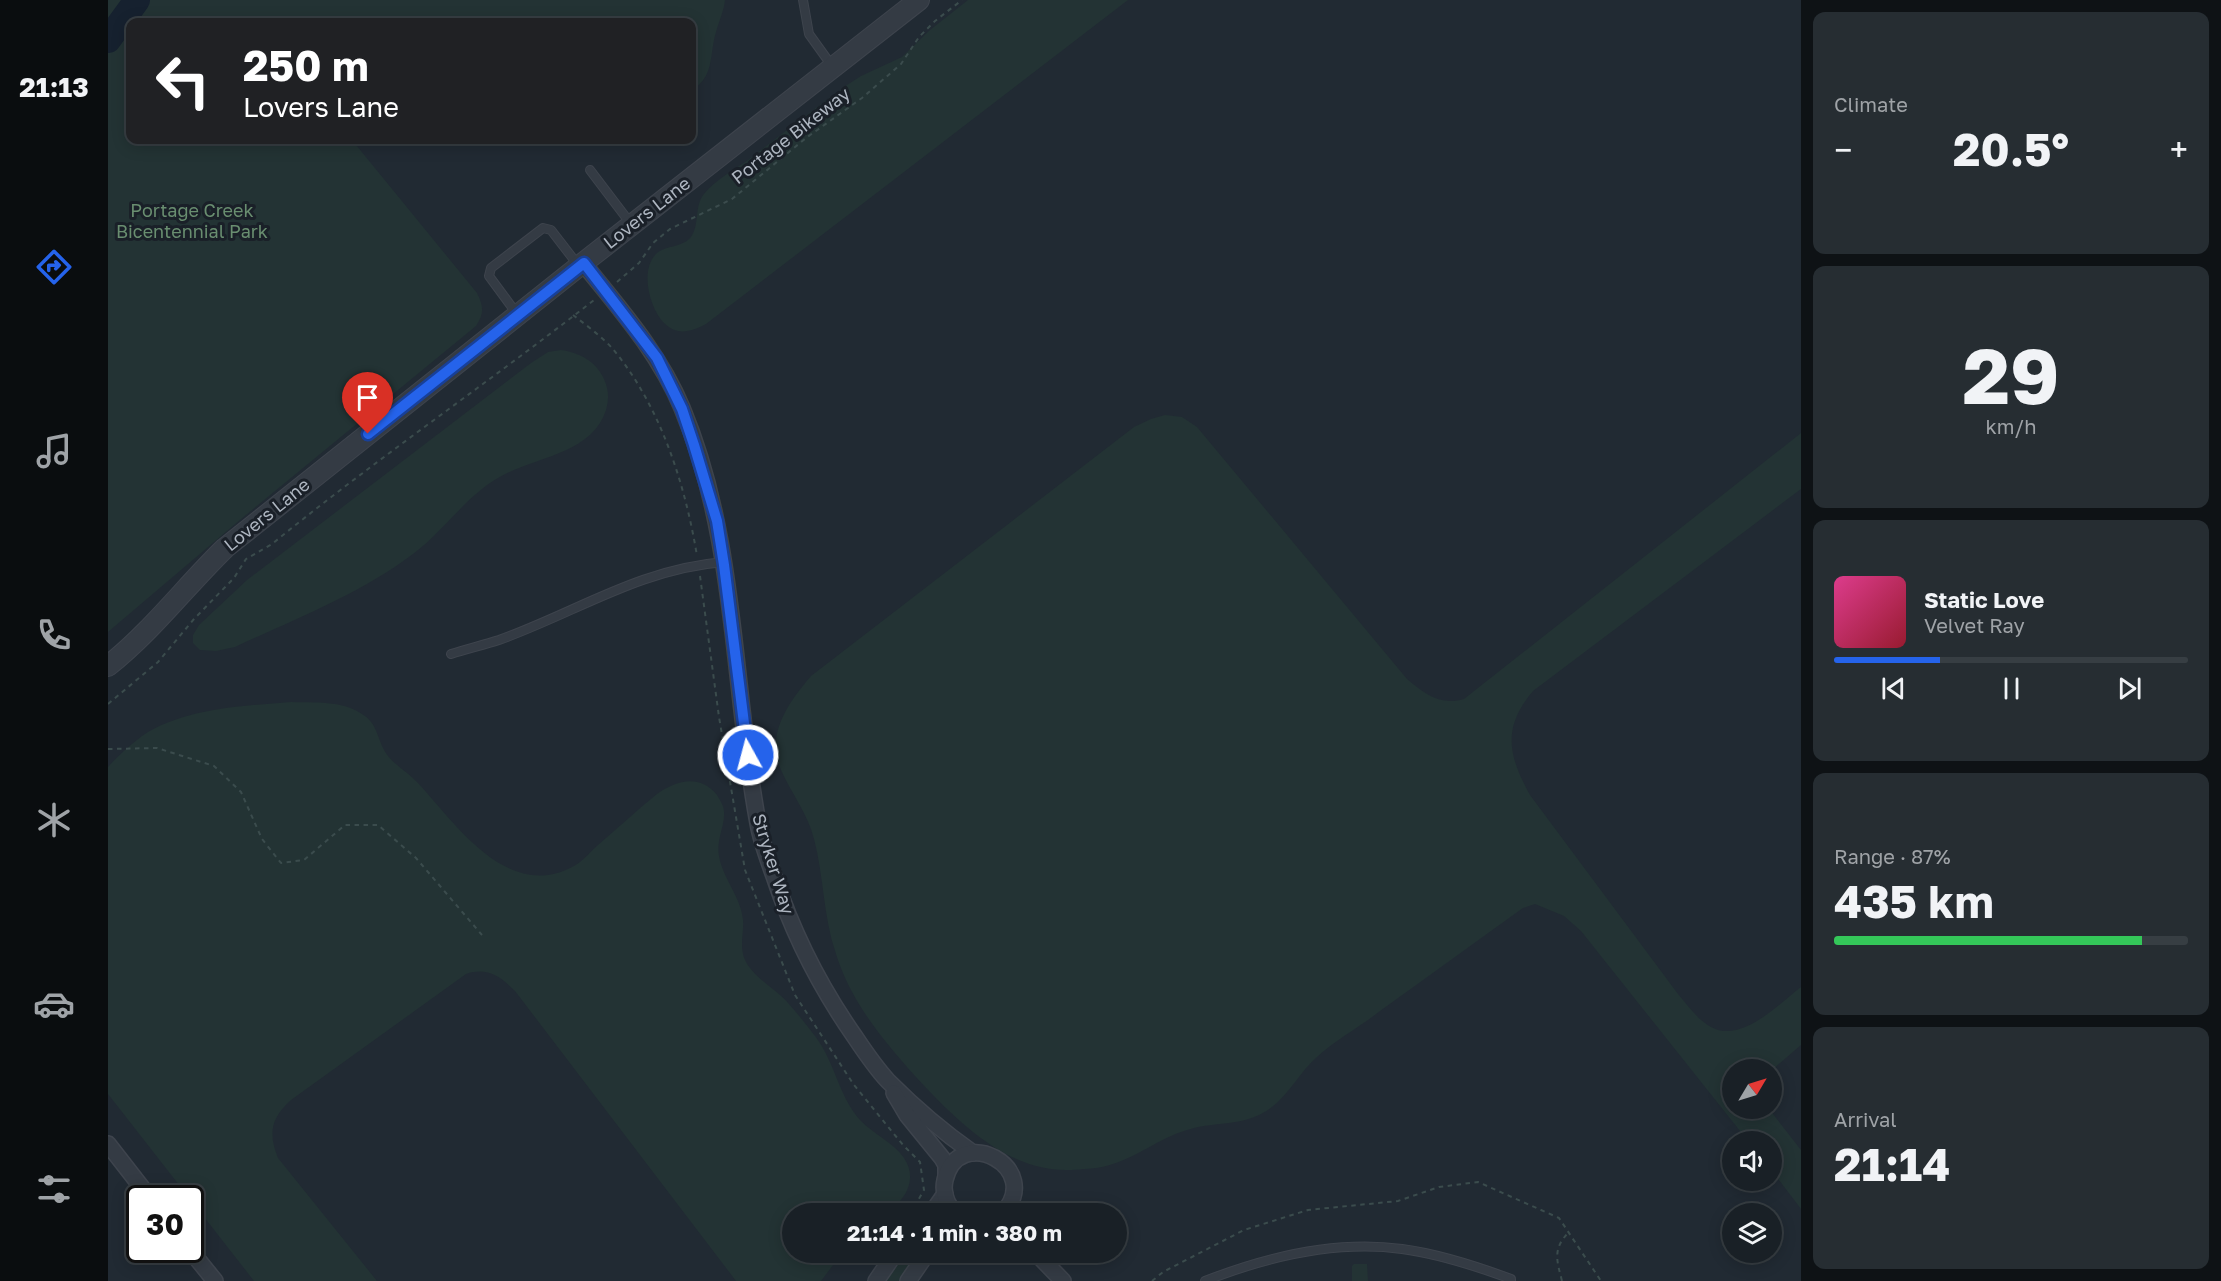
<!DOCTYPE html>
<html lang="en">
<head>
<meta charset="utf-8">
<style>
	:root { --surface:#192026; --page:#262d32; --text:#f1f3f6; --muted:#9fa3a7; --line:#373e43; --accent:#2563eb }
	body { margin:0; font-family:"Golos Text",sans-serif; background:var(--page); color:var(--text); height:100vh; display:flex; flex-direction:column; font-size:22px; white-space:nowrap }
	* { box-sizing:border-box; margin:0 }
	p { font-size:20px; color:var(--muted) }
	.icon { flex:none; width:33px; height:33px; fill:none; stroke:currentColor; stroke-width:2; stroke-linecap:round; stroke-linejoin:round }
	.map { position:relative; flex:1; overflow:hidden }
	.drawer { display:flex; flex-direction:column; gap:12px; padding:12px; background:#0e1215; width:420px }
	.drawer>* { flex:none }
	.banner { position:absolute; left:18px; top:18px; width:570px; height:126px; border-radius:12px; box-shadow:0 3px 15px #0003,0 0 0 2px var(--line); background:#202124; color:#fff; overflow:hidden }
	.needle { width:39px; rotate:52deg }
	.tools { position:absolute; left:1614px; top:1059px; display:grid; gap:12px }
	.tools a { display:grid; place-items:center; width:60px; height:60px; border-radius:50%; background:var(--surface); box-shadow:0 3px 15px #0003,0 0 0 2px var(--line); font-size:30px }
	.speed { position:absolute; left:18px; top:1185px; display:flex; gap:12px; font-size:30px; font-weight:700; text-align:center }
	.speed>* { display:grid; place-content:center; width:78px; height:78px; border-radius:50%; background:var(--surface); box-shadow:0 3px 15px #0003,0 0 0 2px var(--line); line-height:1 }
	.speed .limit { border:3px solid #111; border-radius:9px; background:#fff; color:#111 }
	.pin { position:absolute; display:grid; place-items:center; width:51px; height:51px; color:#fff; margin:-62px -26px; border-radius:50% 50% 50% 0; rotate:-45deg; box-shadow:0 0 6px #0007 }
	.pin .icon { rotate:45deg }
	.me { position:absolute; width:66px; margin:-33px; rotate:353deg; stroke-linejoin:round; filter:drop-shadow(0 0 4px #0008) }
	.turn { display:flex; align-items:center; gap:21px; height:126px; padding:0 18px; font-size:27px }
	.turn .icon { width:78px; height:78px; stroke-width:2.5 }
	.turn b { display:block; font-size:42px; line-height:51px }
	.big { font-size:45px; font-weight:700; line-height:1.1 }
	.drawer .card { flex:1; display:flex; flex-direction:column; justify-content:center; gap:9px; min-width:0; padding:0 21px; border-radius:12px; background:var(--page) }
	.drawer .dial { align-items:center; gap:0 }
	.dial b { font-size:78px; line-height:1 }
	.song { display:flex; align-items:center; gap:18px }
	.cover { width:72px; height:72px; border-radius:9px; background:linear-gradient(135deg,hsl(330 70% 55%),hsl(350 70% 35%)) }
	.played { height:6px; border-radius:3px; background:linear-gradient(90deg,var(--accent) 30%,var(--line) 30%) }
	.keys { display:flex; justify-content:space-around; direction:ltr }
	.heat { display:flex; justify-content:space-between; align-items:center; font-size:33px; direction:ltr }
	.charge { height:9px; border-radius:4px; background:linear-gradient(90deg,#34c759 87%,var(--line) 0) }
	.trip { position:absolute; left:674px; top:1203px; width:345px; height:60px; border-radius:30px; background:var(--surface); box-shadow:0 3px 15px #0003,0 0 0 2px var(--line); font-weight:700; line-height:60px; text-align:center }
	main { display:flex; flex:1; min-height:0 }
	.menu { display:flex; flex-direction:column; width:108px; justify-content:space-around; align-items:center; background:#0a0d0f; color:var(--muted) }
	.menu .icon { width:42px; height:42px }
	.menu .on { color:var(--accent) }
	.menu b { font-size:27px; color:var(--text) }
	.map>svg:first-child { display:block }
	.green { fill:#233334 }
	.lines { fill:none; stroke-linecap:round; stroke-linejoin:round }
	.river { stroke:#16212f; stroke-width:26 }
	.service-casing { stroke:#3e444d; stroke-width:10 }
	.minor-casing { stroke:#3e444d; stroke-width:18 }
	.tertiary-casing { stroke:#3e444d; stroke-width:22 }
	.path { stroke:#3b4c4d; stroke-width:2; stroke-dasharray:4.5 4.5; stroke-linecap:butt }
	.service { stroke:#343b44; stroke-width:8 }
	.minor { stroke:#343b44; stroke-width:15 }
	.tertiary { stroke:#343b44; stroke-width:20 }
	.route-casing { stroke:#184099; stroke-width:15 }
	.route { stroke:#2563eb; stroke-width:10 }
	.labels { text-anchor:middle; stroke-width:6; stroke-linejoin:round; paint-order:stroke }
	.street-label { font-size:18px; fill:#aeb6c1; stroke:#1a2028 }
	.park-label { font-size:18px; fill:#698e70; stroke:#1a2028 }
</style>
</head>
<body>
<main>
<nav class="menu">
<b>21:13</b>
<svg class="icon on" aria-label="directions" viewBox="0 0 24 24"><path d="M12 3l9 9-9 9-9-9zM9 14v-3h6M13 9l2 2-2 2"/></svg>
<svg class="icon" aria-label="music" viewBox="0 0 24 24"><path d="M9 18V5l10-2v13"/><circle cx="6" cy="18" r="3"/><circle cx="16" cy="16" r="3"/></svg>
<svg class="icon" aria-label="phone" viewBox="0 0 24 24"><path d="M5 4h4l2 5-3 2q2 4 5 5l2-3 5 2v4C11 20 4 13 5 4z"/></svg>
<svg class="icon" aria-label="climate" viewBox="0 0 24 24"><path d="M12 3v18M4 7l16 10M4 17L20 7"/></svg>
<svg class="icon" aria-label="car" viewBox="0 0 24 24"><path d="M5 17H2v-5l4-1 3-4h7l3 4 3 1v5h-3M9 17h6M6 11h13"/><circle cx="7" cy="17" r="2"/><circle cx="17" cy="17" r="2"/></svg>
<svg class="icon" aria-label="filters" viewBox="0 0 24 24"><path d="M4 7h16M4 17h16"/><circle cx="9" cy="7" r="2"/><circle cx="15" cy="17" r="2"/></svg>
</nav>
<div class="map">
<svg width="1693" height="1281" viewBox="0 0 1693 1281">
	<rect width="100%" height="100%" fill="#212a33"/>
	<g class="green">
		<path d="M0,0H617C616,11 611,21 608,32C601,55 607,76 584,90V22H336L331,16L323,22H22V140H244L369,293C376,307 376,314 368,326L133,519L0,632Z"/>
		<path d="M860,0H1020L598,324C583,332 569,336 556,323C542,309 532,272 547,255C556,245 574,248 583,237C592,224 586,206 596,194C607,180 626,170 640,160C673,135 705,109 739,85L753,76L794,57L822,30Z"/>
		<path d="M453,350C472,353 488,361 496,379C501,390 501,399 498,410C484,455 424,457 390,478C357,497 336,531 305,554C252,594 187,619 127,647L108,651L92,650L85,643V635L91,625L139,580L423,363L440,352Z"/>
		<path d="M1057,415L1074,417L1089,427L1299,679C1317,694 1332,706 1356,699L1693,433V489L1425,691C1394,728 1400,755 1422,795L1570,994C1580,1006 1590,1020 1603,1027C1633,1044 1671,1004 1693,987V1045L1664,1070H1624V1108L1661,1109L1693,1150V1209L1664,1171V1142L1640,1141L1473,931L1456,916L1427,904L1415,908C1367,942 1320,977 1272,1011C1253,1026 1228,1040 1210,1056C1189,1074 1179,1101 1153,1114C1130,1126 1103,1122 1079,1130C1051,1138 1027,1159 998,1166C988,1169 974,1169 963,1170C899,1173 847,1119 807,1076C774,1039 743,1002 728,954C715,916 716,877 706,839C700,814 683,793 673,770C657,734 681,702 703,676L1026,427L1043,419Z"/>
		<path d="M183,702C207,703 233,700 254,714C271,724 269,742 280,756C288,766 301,773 310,783C347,823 400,903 466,866C475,861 483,851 490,845C510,828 529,810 549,794C569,780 592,774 609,795C612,800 616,806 616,812C617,827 608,839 611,856C615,879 633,897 635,920C636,934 631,946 637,960C644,975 660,984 672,995C685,1007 696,1022 707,1036C728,1064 730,1095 752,1120C765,1134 785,1142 796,1158C811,1180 796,1204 775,1213C765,1217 699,1214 684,1214V1252L734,1253L713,1281H628L407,991C392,976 379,967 358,974L183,1100C163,1118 160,1133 170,1158L269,1281H146L0,1094V767C10,756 22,745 34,736C76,708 135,706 183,702Z"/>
		<polygon points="797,1253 811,1253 791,1281 776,1281"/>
		<polygon points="1246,1264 1259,1264 1260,1281 1244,1281 1244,1266"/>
	</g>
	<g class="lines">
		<polyline class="river" points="0,40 29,0"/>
		<g class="service-casing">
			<g id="service">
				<polyline points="695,0 701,34 724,66"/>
				<polyline points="482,170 523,224"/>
				<polyline points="409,314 381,276 383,268 435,228 443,230 470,265"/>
				<path d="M343,654C359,649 375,645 391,640C469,612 531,569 616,562"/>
				<path d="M1097,1281C1158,1257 1228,1240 1294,1249C1332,1254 1368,1266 1403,1279V1281"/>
			</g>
		</g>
		<g class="minor-casing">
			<g id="minor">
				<path d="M475,263C512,309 551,353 574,408C629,540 624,685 650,823C653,841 660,859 666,876C685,934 712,987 747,1037C757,1052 768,1068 780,1081C806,1107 835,1132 865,1153"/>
				<polyline points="786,1093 799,1115 834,1158 838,1165 838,1175"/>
				<polyline points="0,1144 42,1198"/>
				<polyline points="823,1214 837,1194"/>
				<path d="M848,1214C839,1205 834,1193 837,1180C850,1122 938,1168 894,1214"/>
				<polyline points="82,1250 107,1281"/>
				<polyline points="927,1252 955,1281"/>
				<polyline points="768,1281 788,1252"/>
				<polyline points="800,1281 820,1252"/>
			</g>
		</g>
		<g class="tertiary-casing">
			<path id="tertiary" d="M0,666C44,631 77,587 117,548L475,263L811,0"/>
		</g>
		<g class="path">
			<polyline points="509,282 531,263 545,243 562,229 624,199 698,138 754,98 793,64 811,37 827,21 854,0"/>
			<path d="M465,315C478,325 493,336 504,348C552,405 577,483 589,556"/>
			<polyline points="592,576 611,717 637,870 687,995 746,1085 795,1145 812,1162 816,1190 802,1214"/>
			<path d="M0,704L50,662L86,619L126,578L138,559L164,544C268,459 380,383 486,300"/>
			<polyline points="0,749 49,748 106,766 133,792 154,839 173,863 196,860 237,825 270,825 308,858 374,935"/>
			<polyline points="1044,1281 1055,1272 1136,1230 1200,1210 1290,1201 1331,1187 1370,1182 1451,1218 1493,1281"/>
			<path d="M1454,1281C1449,1261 1444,1249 1461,1232"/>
		</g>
		<use href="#service" class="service"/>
		<use href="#minor" class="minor"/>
		<use href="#tertiary" class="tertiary"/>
	</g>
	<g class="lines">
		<g class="route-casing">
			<polyline id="route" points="260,434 476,263 549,358 574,409 586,445 609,521 616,565 640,755"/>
		</g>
		<use href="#route" class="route"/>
	</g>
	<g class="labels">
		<g class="street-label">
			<text transform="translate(683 136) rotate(-38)" y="6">Portage Bikeway</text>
			<text transform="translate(539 213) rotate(-38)" y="6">Lovers Lane</text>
			<text transform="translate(159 515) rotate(-39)" y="6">Lovers Lane</text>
			<text transform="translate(665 864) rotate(73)" y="6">Stryker Way</text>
		</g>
		<g class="park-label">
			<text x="84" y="217">Portage Creek<tspan x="84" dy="21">Bicentennial Park</tspan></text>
		</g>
	</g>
</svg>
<div class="tools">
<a><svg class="needle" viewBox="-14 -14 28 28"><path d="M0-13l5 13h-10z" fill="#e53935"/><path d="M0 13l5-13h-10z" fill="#9fa3a7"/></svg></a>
<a><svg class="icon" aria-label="sound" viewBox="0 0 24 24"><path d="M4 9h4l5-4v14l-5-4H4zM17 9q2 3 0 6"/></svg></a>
<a><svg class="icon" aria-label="layers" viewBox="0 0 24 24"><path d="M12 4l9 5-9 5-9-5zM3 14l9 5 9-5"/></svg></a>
</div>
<div class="speed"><div class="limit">30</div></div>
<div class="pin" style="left:260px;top:434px;background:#d93025"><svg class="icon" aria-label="arrive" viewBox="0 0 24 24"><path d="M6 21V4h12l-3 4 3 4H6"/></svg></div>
<svg class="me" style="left:640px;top:755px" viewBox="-20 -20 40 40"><circle r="17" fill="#2563eb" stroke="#fff" stroke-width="3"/><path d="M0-11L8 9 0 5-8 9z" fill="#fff"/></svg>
<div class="trip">21:14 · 1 min · 380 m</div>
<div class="banner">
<div class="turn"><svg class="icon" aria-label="left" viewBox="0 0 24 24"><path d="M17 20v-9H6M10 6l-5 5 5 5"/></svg><div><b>250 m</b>Lovers Lane</div></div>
</div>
</div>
<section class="drawer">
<div class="card"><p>Climate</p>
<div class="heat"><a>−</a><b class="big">20.5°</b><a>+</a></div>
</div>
<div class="card dial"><b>29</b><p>km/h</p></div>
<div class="card">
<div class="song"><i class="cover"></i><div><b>Static Love</b><p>Velvet Ray</p></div></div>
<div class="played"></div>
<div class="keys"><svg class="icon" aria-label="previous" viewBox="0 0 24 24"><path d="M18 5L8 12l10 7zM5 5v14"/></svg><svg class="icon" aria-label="pause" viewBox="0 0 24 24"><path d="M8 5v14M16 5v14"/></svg><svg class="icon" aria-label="next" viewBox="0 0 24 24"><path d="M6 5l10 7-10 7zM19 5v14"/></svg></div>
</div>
<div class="card"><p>Range · 87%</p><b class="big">435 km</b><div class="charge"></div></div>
<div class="card"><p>Arrival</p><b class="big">21:14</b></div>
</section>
</main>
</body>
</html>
